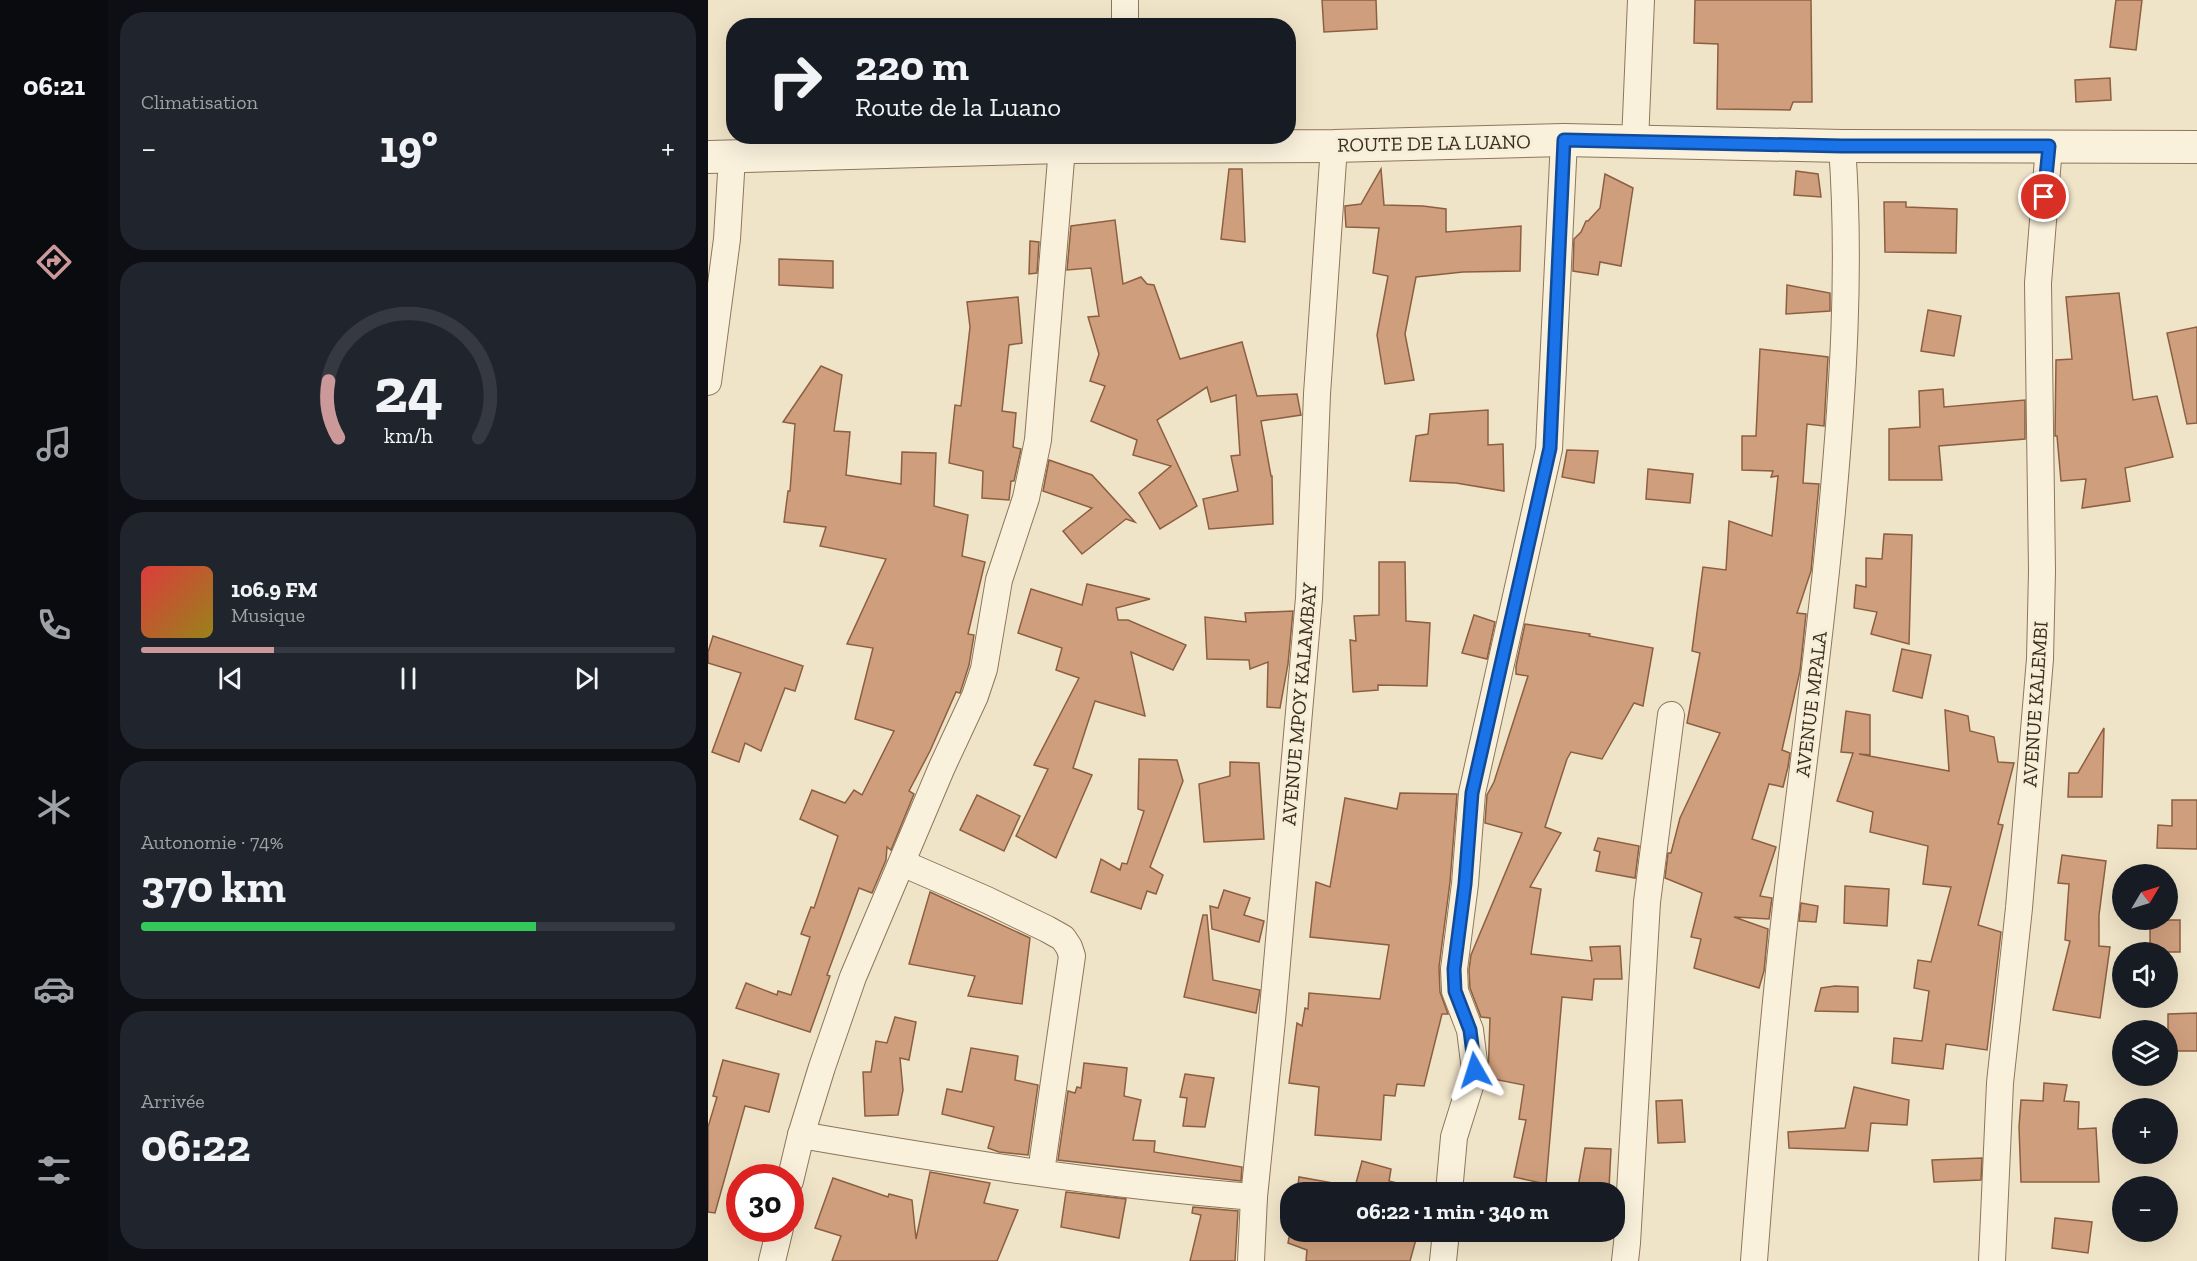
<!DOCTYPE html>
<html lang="fr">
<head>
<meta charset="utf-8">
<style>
	:root { --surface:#171b24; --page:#20242c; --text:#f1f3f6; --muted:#9ea1a6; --line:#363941; --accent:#cc999b }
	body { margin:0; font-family:"Zilla Slab",serif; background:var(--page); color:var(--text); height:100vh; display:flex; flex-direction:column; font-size:22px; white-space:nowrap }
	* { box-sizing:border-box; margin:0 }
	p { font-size:20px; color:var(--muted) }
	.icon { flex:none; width:33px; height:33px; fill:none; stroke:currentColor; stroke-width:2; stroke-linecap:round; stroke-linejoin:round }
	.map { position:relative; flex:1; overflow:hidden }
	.drawer { display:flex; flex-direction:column; gap:12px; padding:12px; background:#0d0f14; width:600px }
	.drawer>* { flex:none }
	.hud { position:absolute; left:18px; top:18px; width:570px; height:126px; border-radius:24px; box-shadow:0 6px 24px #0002; background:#171b24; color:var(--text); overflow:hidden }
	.needle { width:39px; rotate:52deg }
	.controls { position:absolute; left:1404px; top:864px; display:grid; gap:12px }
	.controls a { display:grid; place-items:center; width:66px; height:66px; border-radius:50%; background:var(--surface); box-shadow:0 6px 24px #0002; font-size:30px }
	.speed { position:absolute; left:18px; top:1164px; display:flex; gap:12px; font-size:30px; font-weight:700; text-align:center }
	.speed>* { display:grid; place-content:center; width:78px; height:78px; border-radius:50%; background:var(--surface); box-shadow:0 6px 24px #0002; line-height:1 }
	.speed .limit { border:9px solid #d22; background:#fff; color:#111 }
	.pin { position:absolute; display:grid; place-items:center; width:51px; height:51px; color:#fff; margin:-26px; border:3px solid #fff; border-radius:50%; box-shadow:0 2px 6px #0007 }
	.me { position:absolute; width:66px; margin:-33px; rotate:354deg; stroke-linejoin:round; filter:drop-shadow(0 0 4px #0008) }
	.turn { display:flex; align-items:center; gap:21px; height:126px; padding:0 30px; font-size:27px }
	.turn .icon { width:78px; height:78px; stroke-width:2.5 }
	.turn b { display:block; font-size:42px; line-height:51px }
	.big { font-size:45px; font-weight:700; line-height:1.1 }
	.drawer .card { flex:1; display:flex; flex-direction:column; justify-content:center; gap:9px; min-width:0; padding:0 21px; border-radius:24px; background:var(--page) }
	.drawer .dial { align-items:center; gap:0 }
	.dial svg { height:156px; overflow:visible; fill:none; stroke:var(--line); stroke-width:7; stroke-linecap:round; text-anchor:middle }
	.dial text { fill:var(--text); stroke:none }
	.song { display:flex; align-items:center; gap:18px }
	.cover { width:72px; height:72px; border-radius:9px; background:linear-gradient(135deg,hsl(0 70% 55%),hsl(50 70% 35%)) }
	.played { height:6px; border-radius:3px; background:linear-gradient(90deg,var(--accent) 25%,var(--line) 25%) }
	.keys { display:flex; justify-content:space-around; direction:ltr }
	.heat { display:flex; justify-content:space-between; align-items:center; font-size:33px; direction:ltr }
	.charge { height:9px; border-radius:4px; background:linear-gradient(90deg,#34c759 74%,var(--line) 0) }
	.trip { position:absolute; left:572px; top:1182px; width:345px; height:60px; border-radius:24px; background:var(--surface); box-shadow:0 6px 24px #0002; font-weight:700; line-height:60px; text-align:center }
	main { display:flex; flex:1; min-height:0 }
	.dock { display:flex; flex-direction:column; width:108px; justify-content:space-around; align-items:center; background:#090b0e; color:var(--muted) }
	.dock .icon { width:42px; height:42px }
	.dock .current { color:var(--accent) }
	.dock b { font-size:27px; color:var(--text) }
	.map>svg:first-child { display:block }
	.building { fill:#cf9f7d; stroke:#8d5f41; stroke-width:1.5 }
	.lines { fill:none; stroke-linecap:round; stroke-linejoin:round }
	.minor-casing { stroke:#8d765c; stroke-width:28 }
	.tertiary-casing { stroke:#8d765c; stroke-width:34 }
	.minor { stroke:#faf1dc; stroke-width:26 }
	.tertiary { stroke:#faf1dc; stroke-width:32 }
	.route-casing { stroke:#114b97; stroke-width:15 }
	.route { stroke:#1a73e8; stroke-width:10 }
	.labels { text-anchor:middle; stroke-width:6; stroke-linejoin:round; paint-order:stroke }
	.street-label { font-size:20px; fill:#3d2e20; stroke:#f7eed8 }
</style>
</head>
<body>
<main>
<nav class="dock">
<b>06:21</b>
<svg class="icon current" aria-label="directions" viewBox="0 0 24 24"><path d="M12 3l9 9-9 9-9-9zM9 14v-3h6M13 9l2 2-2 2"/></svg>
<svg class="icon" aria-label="music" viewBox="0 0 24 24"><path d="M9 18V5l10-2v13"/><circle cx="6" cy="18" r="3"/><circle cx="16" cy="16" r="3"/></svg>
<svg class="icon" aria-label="phone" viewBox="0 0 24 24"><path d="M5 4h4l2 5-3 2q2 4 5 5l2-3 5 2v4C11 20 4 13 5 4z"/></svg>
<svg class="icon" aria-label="climate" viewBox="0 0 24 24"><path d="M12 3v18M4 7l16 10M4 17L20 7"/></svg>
<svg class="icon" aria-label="car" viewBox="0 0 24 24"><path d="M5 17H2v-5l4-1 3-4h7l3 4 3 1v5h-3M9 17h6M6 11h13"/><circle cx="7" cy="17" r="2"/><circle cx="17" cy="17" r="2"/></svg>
<svg class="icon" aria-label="filters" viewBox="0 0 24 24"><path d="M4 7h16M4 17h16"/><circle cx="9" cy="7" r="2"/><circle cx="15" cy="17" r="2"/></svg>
</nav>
<section class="drawer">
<div class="card"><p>Climatisation</p>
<div class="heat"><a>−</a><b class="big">19°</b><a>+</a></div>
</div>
<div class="card dial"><svg viewBox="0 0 100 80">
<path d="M14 69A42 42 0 1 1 86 69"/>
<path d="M14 69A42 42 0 0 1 9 40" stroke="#cc999b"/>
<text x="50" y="56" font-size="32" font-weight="700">24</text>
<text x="50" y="72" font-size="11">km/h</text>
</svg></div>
<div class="card">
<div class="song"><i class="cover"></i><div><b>106.9 FM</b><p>Musique</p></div></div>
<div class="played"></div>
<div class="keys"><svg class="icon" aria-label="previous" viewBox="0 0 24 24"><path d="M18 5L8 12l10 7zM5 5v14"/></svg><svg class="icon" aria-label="pause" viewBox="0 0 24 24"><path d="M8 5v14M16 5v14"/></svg><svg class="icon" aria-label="next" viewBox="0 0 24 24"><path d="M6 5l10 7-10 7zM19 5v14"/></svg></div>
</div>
<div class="card"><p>Autonomie · 74%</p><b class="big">370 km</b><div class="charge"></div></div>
<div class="card"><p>Arrivée</p><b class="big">06:22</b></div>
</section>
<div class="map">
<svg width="1489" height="1261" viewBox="0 0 1489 1261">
	<rect width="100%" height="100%" fill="#f0e4c8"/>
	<g class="building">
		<polygon points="614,0 668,0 669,29 616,32"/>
		<polygon points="987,0 1103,0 1104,102 1085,102 1082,110 1009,109 1010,44 986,43"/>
		<polygon points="1408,0 1434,0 1428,50 1402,47"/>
		<polygon points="1402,78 1403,100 1368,102 1367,80"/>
		<polygon points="521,169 534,169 537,242 513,239"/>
		<polygon points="673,169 676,205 715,206 738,209 738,232 813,226 812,271 755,272 708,277 697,334 706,380 677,384 669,335 680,276 665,273 671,228 638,227 637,211 637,206 653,204"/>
		<polygon points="1088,171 1110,174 1113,197 1086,195"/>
		<polygon points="897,174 925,188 913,266 892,262 890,275 865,271 866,239 873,232 878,221 880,221 892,208"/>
		<polygon points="1176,202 1198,202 1198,207 1249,209 1248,253 1177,252"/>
		<polygon points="407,220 415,284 433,277 439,284 446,285 472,359 534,342 549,396 589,394 593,415 553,421 563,476 564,476 565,524 501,529 495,499 530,491 523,456 532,455 528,395 503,402 499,387 449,420 489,506 452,529 431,493 463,466 425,455 429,440 383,421 397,386 382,381 391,354 380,317 391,316 383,268 359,270 363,226"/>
		<polygon points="322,241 331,242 329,273 321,274"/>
		<polygon points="71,259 125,261 125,288 71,285"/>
		<polygon points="1079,285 1122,293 1122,311 1078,314"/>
		<polygon points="1411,293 1425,400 1449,396 1465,457 1417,468 1422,501 1374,508 1378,479 1353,481 1349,436 1347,436 1348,360 1364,359 1358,297"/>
		<polygon points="310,297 314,343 301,345 294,411 308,413 305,447 313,449 306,481 303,481 301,500 274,498 275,471 241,463 247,405 253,406 262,327 259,302"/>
		<polygon points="1220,310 1253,316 1246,356 1213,351"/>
		<polygon points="1489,327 1489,423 1479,424 1459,333"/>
		<polygon points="1052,349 1120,357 1116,426 1099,424 1095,483 1111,484 1103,571 1089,613 1098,614 1092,671 1074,750 1082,753 1080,767 1075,787 1061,784 1044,839 1068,847 1052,896 1064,898 1061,919 1026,917 1060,929 1056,971 1051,988 986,968 993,939 983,937 994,893 957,878 960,853 963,853 972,818 1012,733 979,723 992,653 984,651 995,567 1018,570 1021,521 1064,536 1070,476 1063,477 1065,471 1034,470 1034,436 1048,436"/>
		<polygon points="113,366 134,375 126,431 142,432 138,475 193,484 194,452 228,453 226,506 260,515 254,556 277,562 260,634 266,635 261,665 253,690 252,693 248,692 222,751 201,791 206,794 183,850 179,847 178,860 164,893 151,888 119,975 122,976 102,1032 28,1008 38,983 69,995 70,991 83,995 102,937 93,934 103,907 106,908 130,836 92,819 104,790 137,803 146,790 154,795 186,731 147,719 165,648 139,644 178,559 112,546 118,527 76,522 80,491 82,491 87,424 75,422"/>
		<polygon points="1235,389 1236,407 1317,400 1317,439 1231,446 1234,480 1181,480 1181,429 1212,427 1211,391"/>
		<polygon points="780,410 780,445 795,444 796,491 748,483 702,481 708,436 720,434 722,414"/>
		<polygon points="859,450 890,451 886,483 854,477"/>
		<polygon points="341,460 384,475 427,522 418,519 374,554 355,531 384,508 335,491"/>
		<polygon points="940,469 985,474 982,503 938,499"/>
		<polygon points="1176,534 1204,535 1201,644 1163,634 1169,612 1146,608 1148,585 1158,587 1158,558 1174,559"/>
		<polygon points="671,562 697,562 698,621 722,623 719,686 670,685 670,690 645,692 642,640 648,641 646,616 671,615"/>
		<polygon points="379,584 442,599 408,608 410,620 420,620 478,645 465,670 423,652 437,716 387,701 365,768 384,775 348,858 308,836 340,769 326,765 371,678 348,670 354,648 310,633 323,589 374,605"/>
		<polygon points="585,611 580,664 572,708 559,707 560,662 542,669 541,660 499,659 497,617 538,622 537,613"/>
		<polygon points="766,615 787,622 779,659 754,653"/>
		<polygon points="817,624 882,634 881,636 945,648 935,706 926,703 894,759 863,752 859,759 837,827 853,833 822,887 833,889 823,954 884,961 882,947 912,946 914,979 886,979 884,1000 854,997 838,1184 806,1177 818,1120 811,1119 816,1085 780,1078 782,1018 773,1017 762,988 761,970 763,955 814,833 777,823 779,795 786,782 820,676 808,674 808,666"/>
		<polygon points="5,636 95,666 87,691 77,688 53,751 37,743 31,762 4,752 33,673 0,663 0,652"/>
		<polygon points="1194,649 1223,655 1214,698 1185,691"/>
		<polygon points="1237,710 1260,716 1262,731 1286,737 1290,762 1306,763 1290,824 1295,825 1270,925 1293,932 1279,1050 1238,1044 1235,1069 1184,1063 1186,1038 1214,1041 1221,991 1206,988 1210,960 1223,962 1243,887 1215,884 1220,846 1162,832 1165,812 1129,801 1145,753 1133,752 1138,711 1162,715 1162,755 1151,754 1241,771"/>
		<polygon points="1396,728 1394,797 1360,797 1361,773 1370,773"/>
		<polygon points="431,759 469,760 475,781 442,867 455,875 448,894 439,891 433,909 383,892 393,859 412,870 414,863 419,864 436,811 430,809"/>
		<polygon points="522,762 551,763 556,839 496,842 491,784 522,776"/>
		<polygon points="692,793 749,794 742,882 731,967 732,992 740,1014 734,1014 716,1086 689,1084 687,1096 676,1095 673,1140 607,1135 611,1087 581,1083 589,1023 594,1026 597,1008 600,1009 601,993 672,999 681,945 602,937 608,882 622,887 637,798 689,809"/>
		<polygon points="269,795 312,816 296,851 252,830"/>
		<polygon points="1464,800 1489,800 1489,849 1449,848 1450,825 1464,826"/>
		<polygon points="890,838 931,846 927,878 888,871 892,852 886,850"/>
		<polygon points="1354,855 1398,861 1391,915 1391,946 1402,947 1392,1018 1345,1010 1362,941 1357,940 1361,884 1350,883"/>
		<polygon points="1137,886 1181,889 1179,926 1136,923"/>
		<polygon points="516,890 542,898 536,915 556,921 551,942 504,929 502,906 510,908"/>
		<polygon points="222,892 322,938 314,1004 260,996 267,976 201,964"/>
		<polygon points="1093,903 1110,906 1108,922 1091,921"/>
		<polygon points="495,915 499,915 505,980 552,990 548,1013 476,997"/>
		<rect x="1442" y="920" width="30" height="32"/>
		<polygon points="1127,986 1150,987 1150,1012 1107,1011 1113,988"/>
		<polygon points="1489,1013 1489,1051 1460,1051 1460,1014"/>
		<polygon points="187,1017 208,1022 201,1060 192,1058 195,1090 190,1115 157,1116 155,1072 163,1072 168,1041 179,1043"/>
		<polygon points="263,1048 310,1056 307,1080 330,1085 320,1155 291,1152 280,1148 286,1127 234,1114 239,1089 254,1092"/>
		<polygon points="15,1060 71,1074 61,1112 37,1106 7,1213 0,1212 0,1127 9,1097 5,1096"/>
		<polygon points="376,1063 419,1068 416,1096 433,1100 425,1140 447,1141 446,1152 534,1167 533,1181 350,1160 360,1091 367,1093 369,1087 373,1088"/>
		<polygon points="477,1074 506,1078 497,1127 475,1126 479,1098 472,1097"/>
		<polygon points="1336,1083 1359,1085 1356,1101 1371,1102 1370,1129 1388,1128 1391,1182 1313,1182 1311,1127 1313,1100 1335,1101"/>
		<polygon points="1146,1087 1201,1100 1199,1125 1163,1123 1160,1151 1081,1148 1080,1132 1137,1128"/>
		<polygon points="974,1100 977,1142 950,1143 948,1101"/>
		<polygon points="877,1148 903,1149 901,1188 870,1187"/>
		<polygon points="1274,1158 1273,1180 1226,1182 1224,1160"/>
		<polygon points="654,1161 683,1169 681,1181 689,1183 686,1192 589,1192 591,1177 647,1187"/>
		<polygon points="222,1172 282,1183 276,1203 310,1210 289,1261 124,1261 133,1236 107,1228 125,1178 180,1197 181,1194 204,1200 208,1239"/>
		<polygon points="358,1192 418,1199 411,1238 353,1227"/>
		<polygon points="485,1207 530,1211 527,1261 482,1261 493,1215 484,1213"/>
		<polygon points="1347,1218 1384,1222 1380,1253 1344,1248"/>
		<polygon points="582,1232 710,1232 702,1261 598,1261 599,1250 580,1243"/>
	</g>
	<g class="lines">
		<g class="minor-casing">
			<g id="minor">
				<polyline points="417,26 417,0"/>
				<polyline points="927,142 933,0"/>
				<polyline points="0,382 19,239 24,157"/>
				<polyline points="194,863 279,900 339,929 355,938 361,947 364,956 333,1172"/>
				<path d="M93,1135C243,1161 394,1185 546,1197"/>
				<polyline points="82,1181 93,1135 114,1067 145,977 234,767 267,696 276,669 291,580 318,498 330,440 354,147"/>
				<polyline points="741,1192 746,1137 767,1070 762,1030 747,991 746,969 757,884 764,793 841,449 856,140"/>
				<polyline points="64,1261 72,1228"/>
				<polyline points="543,1261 546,1197 564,1020 601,598 609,394 626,146"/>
				<polyline points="735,1261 738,1232"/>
				<polyline points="917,1261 919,1243 939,902 963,715"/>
				<path d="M1046,1261C1056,1128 1067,995 1083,863C1098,746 1113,629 1124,511C1135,390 1143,268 1134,146"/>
				<polyline points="1284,1261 1292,1083 1311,908 1332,659 1334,571 1330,283 1341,146"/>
			</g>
		</g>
		<g class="tertiary-casing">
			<polyline id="tertiary" points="0,157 354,147 626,146 856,140 1134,146 1489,147"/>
		</g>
		<use href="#minor" class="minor"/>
		<use href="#tertiary" class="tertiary"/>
	</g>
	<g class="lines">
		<g class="route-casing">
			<polyline id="route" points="767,1070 762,1030 747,991 746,969 757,884 764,793 842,448 856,140 1134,146 1341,146 1336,197"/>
		</g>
		<use href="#route" class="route"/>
	</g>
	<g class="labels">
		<g class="street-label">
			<text transform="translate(726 143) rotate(-1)" y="7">ROUTE DE LA LUANO</text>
			<text transform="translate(591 704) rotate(-85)" y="7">AVENUE MPOY KALAMBAY</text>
			<text transform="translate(1103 704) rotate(-83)" y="7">AVENUE MPALA</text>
			<text transform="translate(1327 704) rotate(-86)" y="7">AVENUE KALEMBI</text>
		</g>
	</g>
</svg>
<div class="controls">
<a><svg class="needle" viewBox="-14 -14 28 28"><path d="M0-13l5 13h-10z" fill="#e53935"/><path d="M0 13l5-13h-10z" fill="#9ea1a6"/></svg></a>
<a><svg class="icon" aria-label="sound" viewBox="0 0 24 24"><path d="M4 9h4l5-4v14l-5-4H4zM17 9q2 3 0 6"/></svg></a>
<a><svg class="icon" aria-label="layers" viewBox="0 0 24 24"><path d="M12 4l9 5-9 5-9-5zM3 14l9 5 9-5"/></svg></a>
<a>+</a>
<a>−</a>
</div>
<div class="speed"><div class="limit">30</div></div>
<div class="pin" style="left:1336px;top:197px;background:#d93025"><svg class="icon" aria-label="arrive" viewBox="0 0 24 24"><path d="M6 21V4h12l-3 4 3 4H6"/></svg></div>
<svg class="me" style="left:767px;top:1070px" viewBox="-20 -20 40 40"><path d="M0-17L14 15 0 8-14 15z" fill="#1a73e8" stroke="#fff" stroke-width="4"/></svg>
<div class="trip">06:22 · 1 min · 340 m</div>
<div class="hud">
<div class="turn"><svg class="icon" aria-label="right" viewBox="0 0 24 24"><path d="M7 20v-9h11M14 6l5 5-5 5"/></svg><div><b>220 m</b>Route de la Luano</div></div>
</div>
</div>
</main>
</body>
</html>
